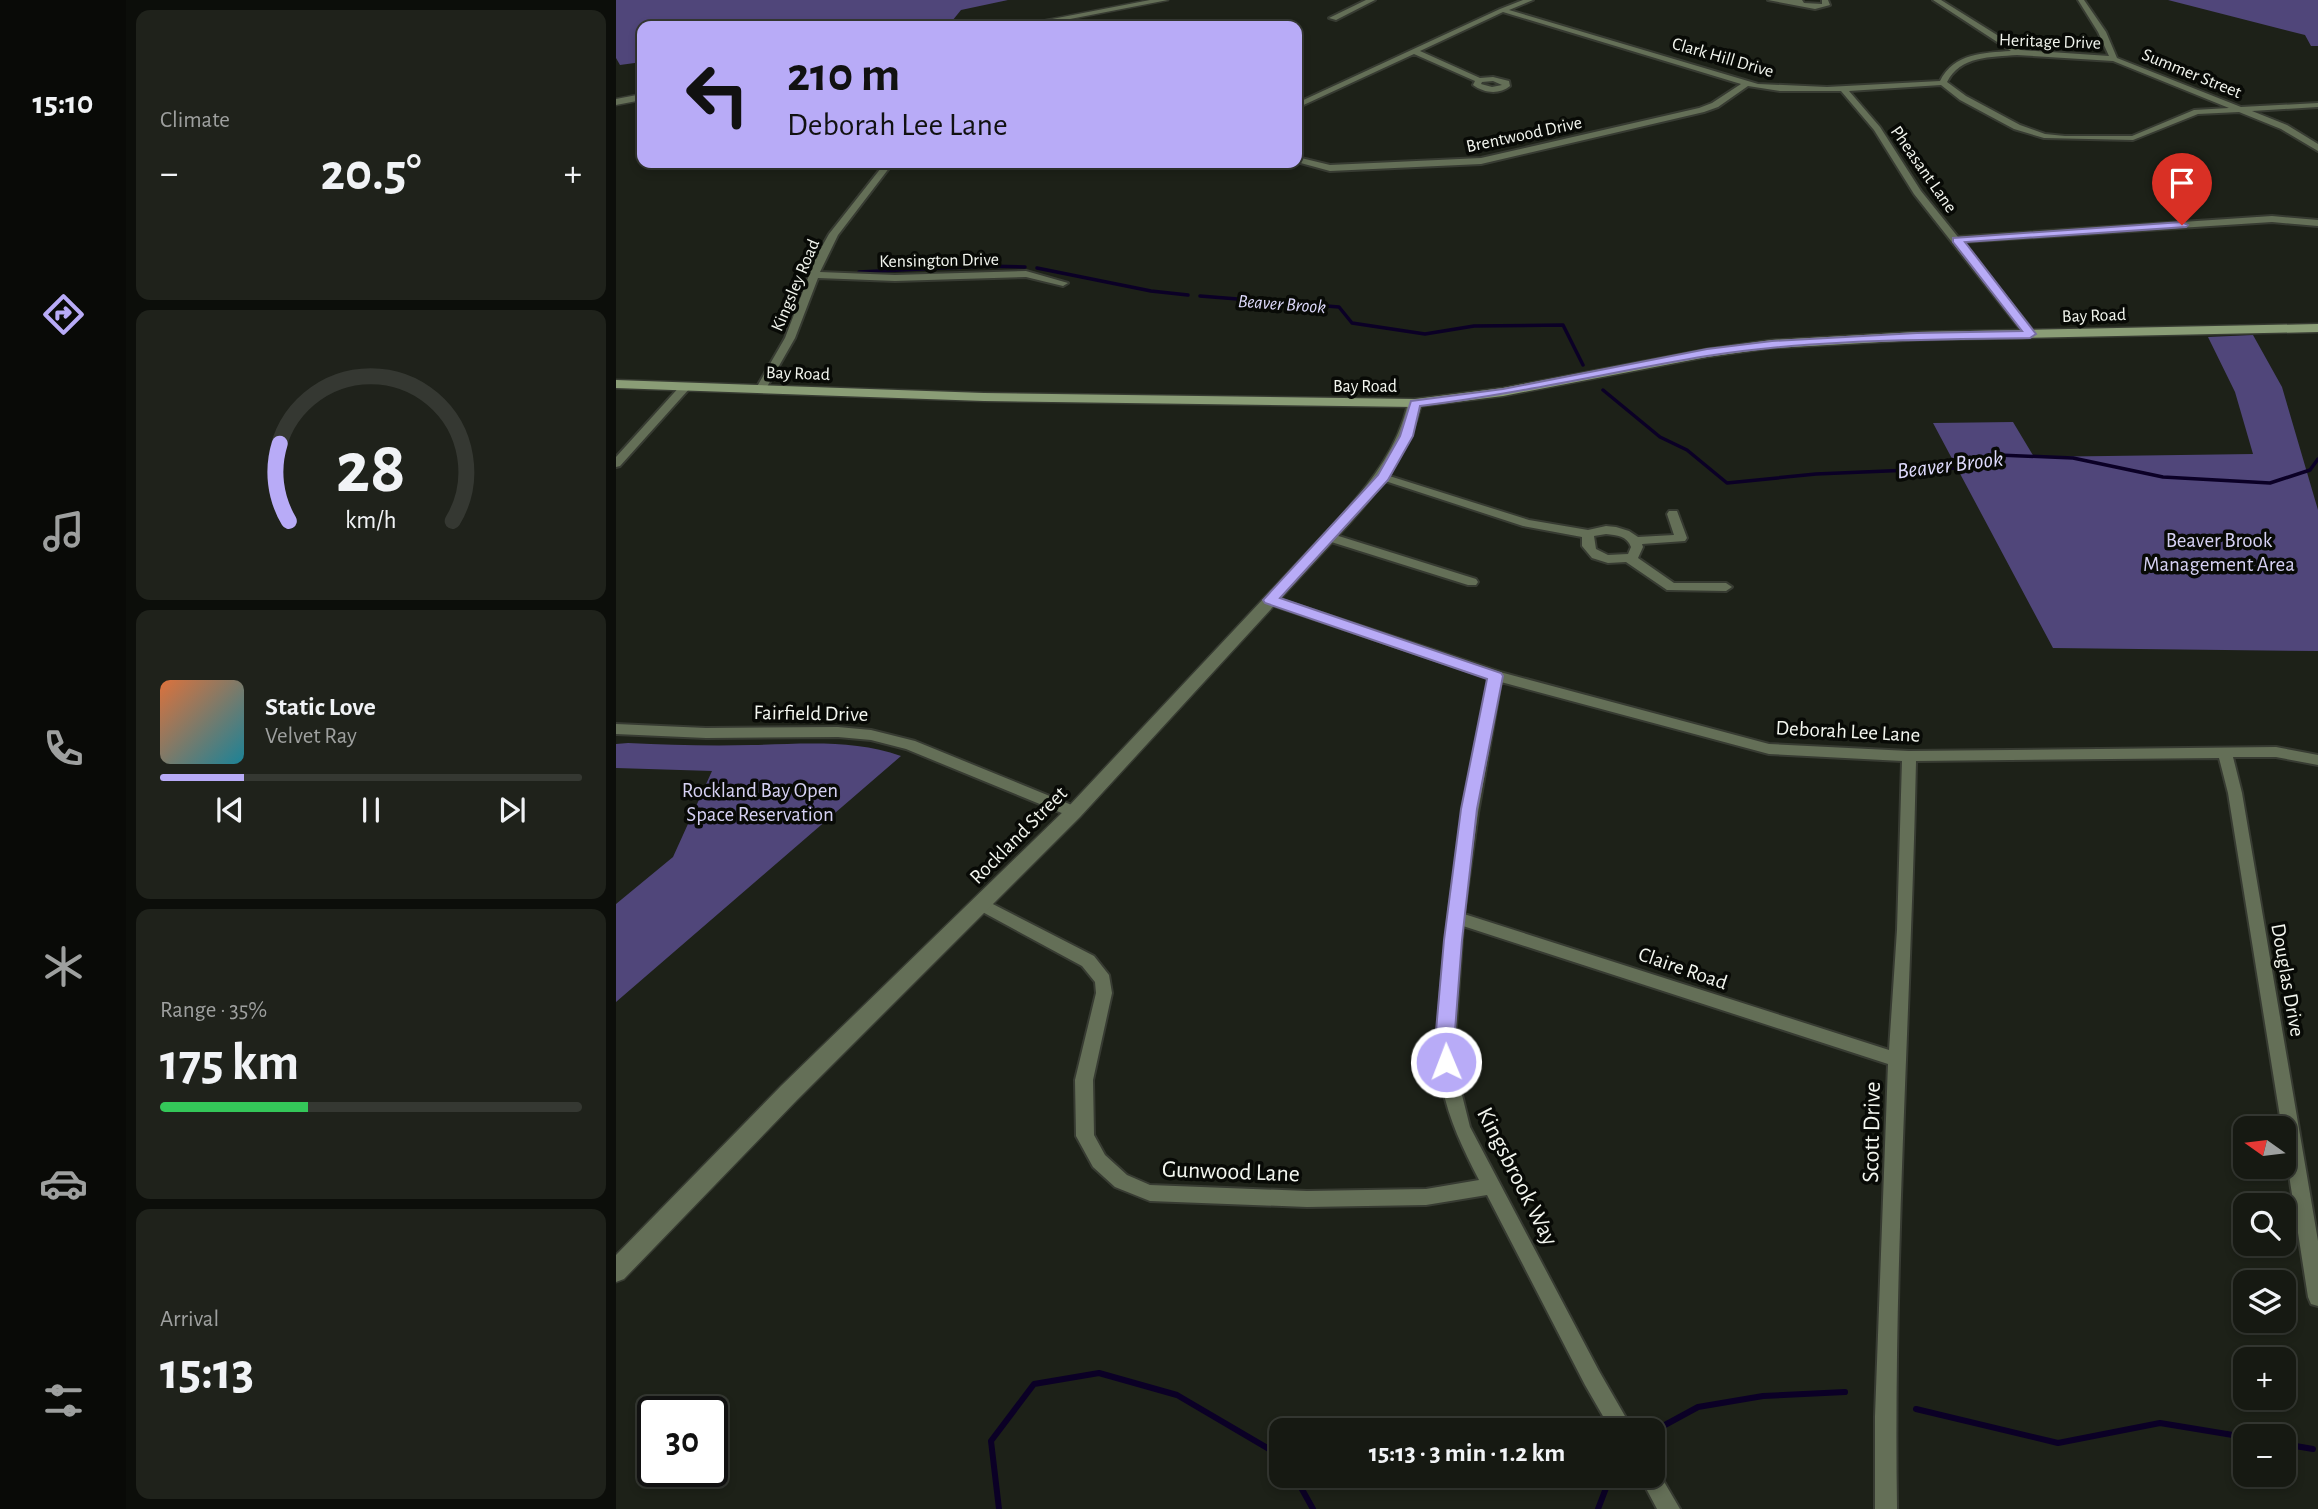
<!DOCTYPE html>
<html lang="en">
<head>
<meta charset="utf-8">
<style>
	:root { --surface:#161912; --page:#1f221b; --text:#f1f3f6; --muted:#9ea09f; --line:#353832; --accent:#b8abf7 }
	body { margin:0; font-family:"Alegreya Sans",sans-serif; background:var(--page); color:var(--text); height:100vh; display:flex; flex-direction:column; font-size:26px; white-space:nowrap }
	* { box-sizing:border-box; margin:0 }
	p { font-size:23px; color:var(--muted) }
	.icon { flex:none; width:38px; height:38px; fill:none; stroke:currentColor; stroke-width:2; stroke-linecap:round; stroke-linejoin:round }
	.map { position:relative; flex:1; overflow:hidden }
	.panel { display:flex; flex-direction:column; gap:10px; padding:10px; background:#0c0e0a; width:490px }
	.panel>* { flex:none }
	.top-card { position:absolute; left:21px; top:21px; width:665px; height:147px; border-radius:14px; box-shadow:0 4px 10px #0003,0 0 0 2px var(--line); background:#b8abf7; color:#111; overflow:hidden }
	.needle { width:46px; rotate:284deg }
	.buttons { position:absolute; left:1617px; top:1116px; display:grid; gap:14px }
	.buttons a { display:grid; place-items:center; width:63px; height:63px; border-radius:14px; background:var(--surface); box-shadow:0 4px 10px #0003,0 0 0 2px var(--line); font-size:35px }
	.speed { position:absolute; left:21px; top:1396px; display:flex; gap:14px; font-size:35px; font-weight:700; text-align:center }
	.speed>* { display:grid; place-content:center; width:91px; height:91px; border-radius:50%; background:var(--surface); box-shadow:0 4px 10px #0003,0 0 0 2px var(--line); line-height:1 }
	.speed .limit { border:4px solid #111; border-radius:10px; background:#fff; color:#111 }
	.pin { position:absolute; display:grid; place-items:center; width:60px; height:60px; color:#fff; margin:-72px -30px; border-radius:50% 50% 50% 0; rotate:-45deg; box-shadow:0 0 7px #0007 }
	.pin .icon { rotate:45deg }
	.me { position:absolute; width:77px; margin:-38px; rotate:359deg; stroke-linejoin:round; filter:drop-shadow(0 0 5px #0008) }
	.turn { display:flex; align-items:center; gap:24px; height:147px; padding:0 35px; font-size:32px }
	.turn .icon { width:91px; height:91px; stroke-width:2.5 }
	.turn b { display:block; font-size:49px; line-height:60px }
	.big { font-size:52px; font-weight:700; line-height:1.1 }
	.panel .tile { flex:1; display:flex; flex-direction:column; justify-content:center; gap:10px; min-width:0; padding:0 24px; border-radius:14px; background:var(--page) }
	.panel .dial { align-items:center; gap:0 }
	.dial svg { height:182px; overflow:visible; fill:none; stroke:var(--line); stroke-width:7; stroke-linecap:round; text-anchor:middle }
	.dial text { fill:var(--text); stroke:none }
	.song { display:flex; align-items:center; gap:21px }
	.cover { width:84px; height:84px; border-radius:10px; background:linear-gradient(135deg,hsl(20 70% 55%),hsl(190 70% 35%)) }
	.played { height:7px; border-radius:4px; background:linear-gradient(90deg,var(--accent) 20%,var(--line) 20%) }
	.keys { display:flex; justify-content:space-around; direction:ltr }
	.heat { display:flex; justify-content:space-between; align-items:center; font-size:38px; direction:ltr }
	.charge { height:10px; border-radius:5px; background:linear-gradient(90deg,#34c759 35%,var(--line) 0) }
	.trip { position:absolute; left:653px; top:1418px; width:396px; height:70px; border-radius:14px; background:var(--surface); box-shadow:0 4px 10px #0003,0 0 0 2px var(--line); font-weight:700; line-height:70px; text-align:center }
	main { display:flex; flex:1; min-height:0 }
	.tabs { display:flex; flex-direction:column; width:126px; justify-content:space-around; align-items:center; background:#090a07; color:var(--muted) }
	.tabs .icon { width:49px; height:49px }
	.tabs .current { color:var(--accent) }
	.tabs b { font-size:32px; color:var(--text) }
	.map>svg:first-child { display:block }
	.forest { fill:#50467a }
	.lines { fill:none; stroke-linecap:round; stroke-linejoin:round }
	.stream-far1 { stroke:#0b0026; stroke-width:3.5 }
	.stream { stroke:#0b0026; stroke-width:6 }
	.minor-casing { stroke:#373b32; stroke-width:4 }
	.tertiary-casing { stroke:#373b32; stroke-width:3 }
	.secondary-casing { stroke:#373b32; stroke-width:3 }
	.minor { fill:#646f57; fill-rule:evenodd }
	.tertiary { fill:#646f57; fill-rule:evenodd }
	.secondary { fill:#8a9d76; fill-rule:evenodd }
	.route { fill:#b8abf7; stroke:#786fa1; stroke-width:2 }
	.labels { text-anchor:middle; stroke-width:7; stroke-linejoin:round; paint-order:stroke }
	.far-street-label { font-size:18px; fill:#f3f6ef; stroke:#080a06 }
	.far-water-label { font-size:19px; font-style:italic; fill:#dedafc; stroke:#080a06 }
	.park-label { font-size:21px; fill:#d6d1f3; stroke:#080a06 }
	.street-label { font-size:21px; fill:#f3f6ef; stroke:#080a06 }
	.water-label { font-size:23px; font-style:italic; fill:#dedafc; stroke:#080a06 }
	.near-street-label { font-size:24px; fill:#f3f6ef; stroke:#080a06 }
</style>
</head>
<body>
<main>
<nav class="tabs">
<b>15:10</b>
<svg class="icon current" aria-label="directions" viewBox="0 0 24 24"><path d="M12 3l9 9-9 9-9-9zM9 14v-3h6M13 9l2 2-2 2"/></svg>
<svg class="icon" aria-label="music" viewBox="0 0 24 24"><path d="M9 18V5l10-2v13"/><circle cx="6" cy="18" r="3"/><circle cx="16" cy="16" r="3"/></svg>
<svg class="icon" aria-label="phone" viewBox="0 0 24 24"><path d="M5 4h4l2 5-3 2q2 4 5 5l2-3 5 2v4C11 20 4 13 5 4z"/></svg>
<svg class="icon" aria-label="climate" viewBox="0 0 24 24"><path d="M12 3v18M4 7l16 10M4 17L20 7"/></svg>
<svg class="icon" aria-label="car" viewBox="0 0 24 24"><path d="M5 17H2v-5l4-1 3-4h7l3 4 3 1v5h-3M9 17h6M6 11h13"/><circle cx="7" cy="17" r="2"/><circle cx="17" cy="17" r="2"/></svg>
<svg class="icon" aria-label="filters" viewBox="0 0 24 24"><path d="M4 7h16M4 17h16"/><circle cx="9" cy="7" r="2"/><circle cx="15" cy="17" r="2"/></svg>
</nav>
<section class="panel">
<div class="tile"><p>Climate</p>
<div class="heat"><a>−</a><b class="big">20.5°</b><a>+</a></div>
</div>
<div class="tile dial"><svg viewBox="0 0 100 80">
<path d="M14 69A42 42 0 1 1 86 69"/>
<path d="M14 69A42 42 0 0 1 10 35" stroke="#b8abf7"/>
<text x="50" y="56" font-size="32" font-weight="700">28</text>
<text x="50" y="72" font-size="11">km/h</text>
</svg></div>
<div class="tile">
<div class="song"><i class="cover"></i><div><b>Static Love</b><p>Velvet Ray</p></div></div>
<div class="played"></div>
<div class="keys"><svg class="icon" aria-label="previous" viewBox="0 0 24 24"><path d="M18 5L8 12l10 7zM5 5v14"/></svg><svg class="icon" aria-label="pause" viewBox="0 0 24 24"><path d="M8 5v14M16 5v14"/></svg><svg class="icon" aria-label="next" viewBox="0 0 24 24"><path d="M6 5l10 7-10 7zM19 5v14"/></svg></div>
</div>
<div class="tile"><p>Range · 35%</p><b class="big">175 km</b><div class="charge"></div></div>
<div class="tile"><p>Arrival</p><b class="big">15:13</b></div>
</section>
<div class="map">
<svg width="1702" height="1509" viewBox="0 0 1702 1509">
	<rect width="100%" height="100%" fill="#1d2118"/>
	<g class="forest">
		<polygon points="0,0 392,0 345,10 332,26 26,26 26,62 4,65 0,58"/>
		<polygon points="1552,0 1702,0 1702,46 1695,46 1689,35"/>
		<polygon points="1637,335 1666,387 1702,510 1702,651 1437,648 1317,423 1397,422 1418,457 1637,454 1619,392 1592,337"/>
		<path d="M12,743C53,745 94,746 136,745C186,744 237,739 285,756L0,1002V904L57,857L96,771L0,768V744Z"/>
	</g>
	<g class="lines">
		<g class="stream-far1">
			<polyline points="421,268 535,291 572,295"/>
			<polyline points="243,272 368,266 409,267"/>
			<polyline points="584,296 723,307 736,323 809,334 858,326 947,325 967,365"/>
			<polyline points="987,390 1044,437 1071,450 1111,483 1200,474 1342,468 1382,455 1457,458 1547,477 1654,483 1694,470 1702,459"/>
		</g>
		<g class="stream">
			<polyline points="1300,1409 1442,1443 1544,1423 1629,1437"/>
			<polyline points="1036,1432 1082,1407 1147,1396 1229,1392"/>
			<polyline points="1668,1444 1697,1449"/>
			<polyline points="678,1475 697,1509"/>
			<polyline points="383,1509 375,1441 418,1384 483,1373 561,1395 665,1456"/>
			<polyline points="982,1509 995,1475"/>
		</g>
		<g class="minor-casing">
			<g id="minor">
				<polygon points="750,0 759,0 720,20 713,18"/>
				<path d="M907,0H917L893,10L1142,84L1211,87L1324,81C1338,53 1367,53 1395,51L1317,0H1325L1405,50L1493,56L1482,32L1462,0H1468L1490,32L1501,58L1625,107L1702,103V107L1636,111L1671,125L1702,144V151L1665,129L1623,112L1582,114L1517,140L1428,138L1398,129L1344,100L1325,85L1233,91L1264,127L1305,191L1342,237L1656,216L1702,220V226L1656,222L1346,242L1418,332L1419,334L1414,337L1410,336L1298,194L1258,130L1225,91H1164L1132,86L1102,107L1088,112L865,164L714,171L681,162V157L714,165L865,158L1083,108L1096,103L1125,84L887,12L804,51L864,78L877,77L893,81L894,86C883,95 868,93 857,85L859,81L798,54L681,108V103L884,9ZM1401,55L1497,61L1613,108L1578,110L1516,136H1449L1429,134L1404,125L1350,96L1331,82C1344,56 1375,57 1401,55ZM877,81L886,85L876,87L865,84L866,82Z"/>
				<polygon points="1152,0 1186,0 1188,3 1206,4 1206,0 1212,0 1214,5 1199,9"/>
				<polygon points="269,163 277,163 222,235 204,272 279,275 410,271 452,283 447,286 410,277 279,281 202,278 179,338 148,392 140,392 139,390 169,338 200,257 213,234"/>
				<polygon points="70,383 74,384 74,388 4,466 0,467 0,457 66,384"/>
				<path d="M767,474L913,520L972,530L990,526L1000,527L1013,531L1022,537L1058,535L1051,514L1053,511H1061L1071,538L1069,541L1026,544L1027,547L1022,558L1058,583H1110L1116,587L1110,591L1051,590L1010,562L992,563L976,558L966,546V537L907,526L763,479V475ZM990,534C1001,535 1011,536 1015,547L1012,554L992,555L980,549L978,536Z"/>
				<polygon points="713,533 860,579 862,582 860,585 852,585 709,540 707,537 709,534"/>
				<path d="M654,596L884,672L1153,744L1293,751L1660,747L1702,755V765L1660,757H1617L1626,793L1702,1241V1306L1695,1304L1692,1297L1668,1143V1129H1666L1612,793L1603,758L1300,761C1295,1010 1277,1260 1281,1509H1259V1416L1272,1064L847,926L839,1040L843,1083L854,1127L983,1371L1017,1430H995L969,1385L871,1195L810,1205L691,1207L534,1201L499,1187L477,1167L460,1136L459,1080L480,993L479,982L466,966L361,909L358,905L361,901L366,899L371,901L478,956L493,975L496,993L477,1080L478,1135L489,1155L511,1175L534,1185L691,1191L810,1189L863,1180C847,1149 833,1120 826,1086C818,1043 824,1000 828,958C837,864 854,771 873,678L650,603L648,600L650,597ZM885,682L1153,754L1286,761L1281,930L1273,1050L848,914L862,813Z"/>
				<polygon points="0,724 90,728 222,727 255,730 299,741 463,808 465,812 463,816 453,816 290,749 255,740 222,737 90,738 0,734"/>
				<polygon points="1036,1466 1040,1468 1064,1509 1041,1509 1023,1475 1036,1475"/>
			</g>
		</g>
		<g class="tertiary-casing">
			<g id="tertiary">
				<polygon points="534,0 552,0 418,26 400,26"/>
				<polygon points="26,94 26,100 0,105 0,99"/>
				<path d="M799,399L806,403C794,451 766,487 734,523L464,817L181,1100L8,1279L0,1282V1255L165,1086L452,807L724,517C755,482 781,449 792,403Z"/>
			</g>
		</g>
		<g class="secondary-casing">
			<polygon id="secondary" points="1702,324 1702,332 1301,340 1156,348 1091,357 887,396 799,407 368,401 0,388 0,380 368,393 799,399 887,388 1091,349 1156,340 1301,332"/>
		</g>
		<use href="#minor" class="minor"/>
		<use href="#tertiary" class="tertiary"/>
		<use href="#secondary" class="secondary"/>
	</g>
	<path class="route" d="M1566,222L1572,225L1570,227L1349,242L1420,334L1414,338C1307,340 1198,339 1091,356C995,372 902,394 804,406L797,436L772,480L664,598L885,673L887,676L861,809L846,940L839,1031L840,1062L837,1068L830,1071L823,1068L821,1062L820,1031L828,940L845,809L871,679L649,603L647,600L762,475L784,436L795,401L887,389L1091,349L1156,341L1301,333L1406,331L1337,242V238Z"/>
	<g class="labels">
		<g class="far-street-label">
			<text transform="translate(1434 41) rotate(2)" y="6">Heritage Drive</text>
			<text transform="translate(1107 57) rotate(16)" y="6">Clark Hill Drive</text>
			<text transform="translate(1576 73) rotate(22)" y="6">Summer Street</text>
			<text transform="translate(908 134) rotate(-12)" y="6">Brentwood Drive</text>
			<text transform="translate(1308 169) rotate(55)" y="6">Pheasant Lane</text>
			<text transform="translate(323 260) rotate(-1)" y="6">Kensington Drive</text>
			<text transform="translate(179 285) rotate(-67)" y="6">Kingsley Road</text>
			<text transform="translate(1478 315) rotate(-2)" y="6">Bay Road</text>
			<text transform="translate(182 373) rotate(2)" y="6">Bay Road</text>
			<text x="749" y="392">Bay Road</text>
		</g>
		<g class="far-water-label">
			<text transform="translate(666 303) rotate(4)" y="7">Beaver Brook</text>
		</g>
		<g class="park-label">
			<text x="1603" y="547">Beaver Brook<tspan x="1603" dy="24">Management Area</tspan></text>
			<text x="144" y="797">Rockland Bay Open<tspan x="144" dy="24">Space Reservation</tspan></text>
		</g>
		<g class="street-label">
			<text transform="translate(195 713) rotate(1)" y="7">Fairfield Drive</text>
			<text transform="translate(1232 731) rotate(3)" y="7">Deborah Lee Lane</text>
			<text transform="translate(402 835) rotate(-45)" y="7">Rockland Street</text>
			<text transform="translate(1067 968) rotate(19)" y="7">Claire Road</text>
			<text transform="translate(1672 980) rotate(80)" y="7">Douglas Drive</text>
		</g>
		<g class="water-label">
			<text transform="translate(1334 464) rotate(-7)" y="8">Beaver Brook</text>
		</g>
		<g class="near-street-label">
			<text transform="translate(1255 1132) rotate(-89)" y="8">Scott Drive</text>
			<text transform="translate(615 1171) rotate(2)" y="8">Gunwood Lane</text>
			<text transform="translate(902 1176) rotate(63)" y="8">Kingsbrook Way</text>
		</g>
	</g>
</svg>
<div class="buttons">
<a><svg class="needle" viewBox="-14 -14 28 28"><path d="M0-13l5 13h-10z" fill="#e53935"/><path d="M0 13l5-13h-10z" fill="#9ea09f"/></svg></a>
<a><svg class="icon" aria-label="search" viewBox="0 0 24 24"><circle cx="10" cy="10" r="6"/><path d="M15 15l6 6"/></svg></a>
<a><svg class="icon" aria-label="layers" viewBox="0 0 24 24"><path d="M12 4l9 5-9 5-9-5zM3 14l9 5 9-5"/></svg></a>
<a>+</a>
<a>−</a>
</div>
<div class="speed"><div class="limit">30</div></div>
<div class="pin" style="left:1566px;top:225px;background:#d93025"><svg class="icon" aria-label="arrive" viewBox="0 0 24 24"><path d="M6 21V4h12l-3 4 3 4H6"/></svg></div>
<svg class="me" style="left:830px;top:1062px" viewBox="-20 -20 40 40"><circle r="17" fill="#b8abf7" stroke="#fff" stroke-width="3"/><path d="M0-11L8 9 0 5-8 9z" fill="#fff"/></svg>
<div class="trip">15:13 · 3 min · 1.2 km</div>
<div class="top-card">
<div class="turn"><svg class="icon" aria-label="left" viewBox="0 0 24 24"><path d="M17 20v-9H6M10 6l-5 5 5 5"/></svg><div><b>210 m</b>Deborah Lee Lane</div></div>
</div>
</div>
</main>
</body>
</html>
